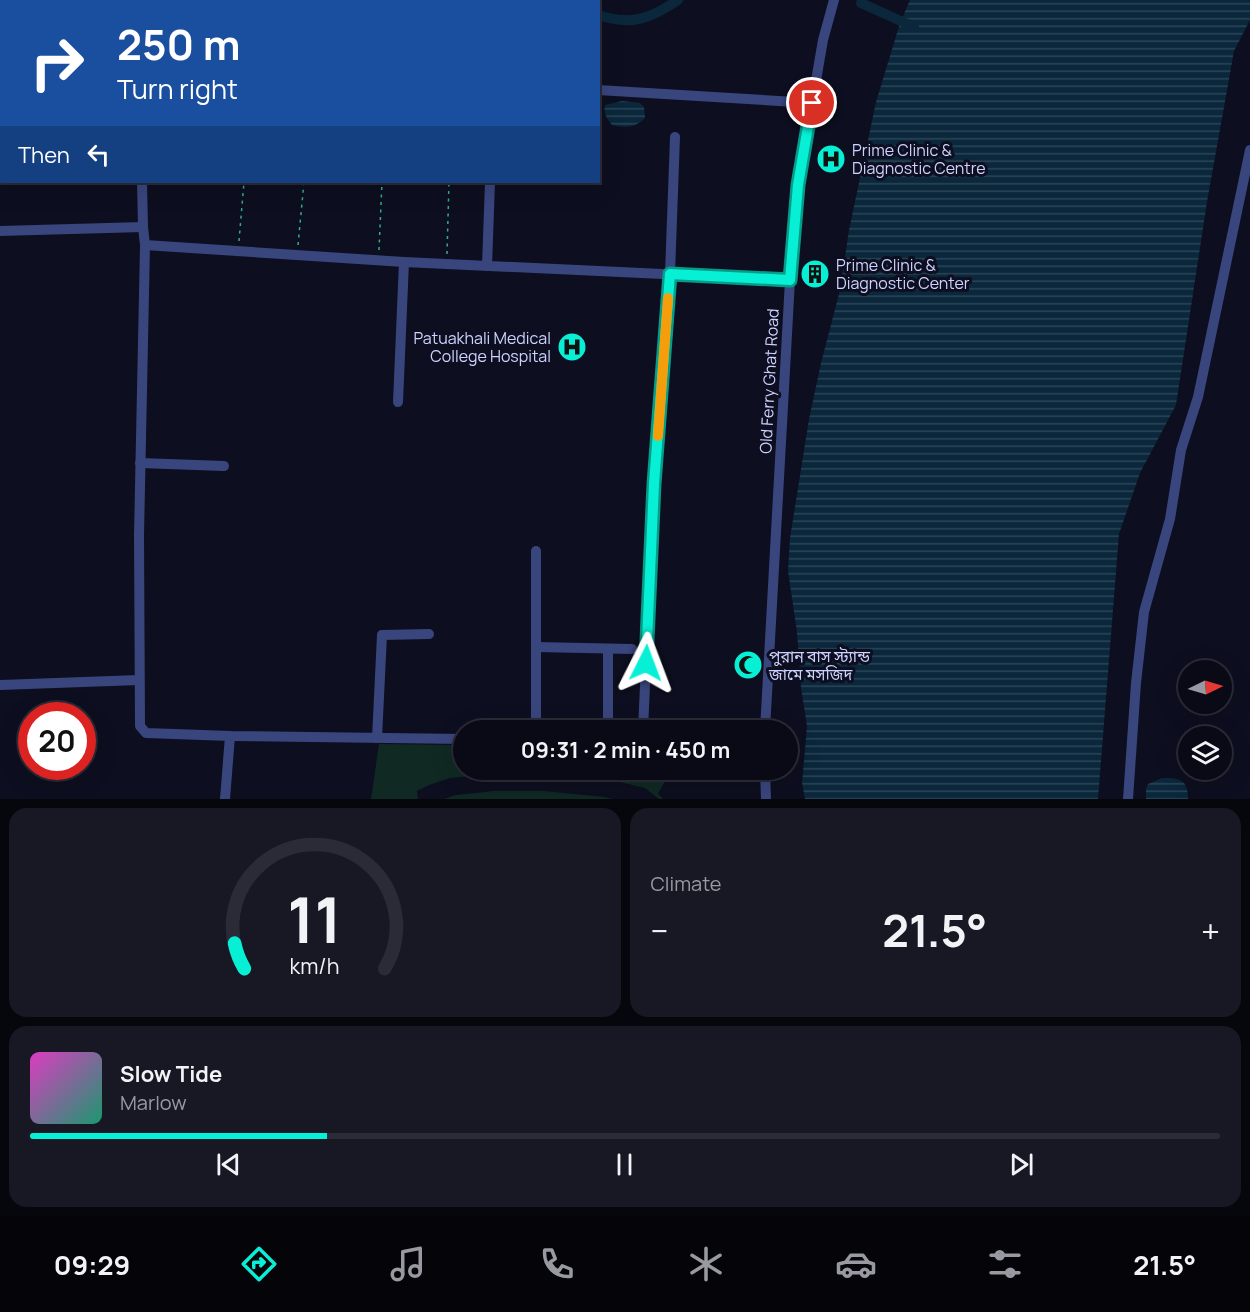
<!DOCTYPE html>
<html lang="en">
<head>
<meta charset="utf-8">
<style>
	:root { --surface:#0a0a17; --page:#181824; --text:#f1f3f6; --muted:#999aa1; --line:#2a2b36; --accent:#07f0d5 }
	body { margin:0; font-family:Manrope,"Noto Sans Bengali",sans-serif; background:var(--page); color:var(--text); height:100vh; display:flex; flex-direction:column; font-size:22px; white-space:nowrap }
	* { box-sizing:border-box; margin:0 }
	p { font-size:20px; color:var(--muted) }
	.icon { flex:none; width:33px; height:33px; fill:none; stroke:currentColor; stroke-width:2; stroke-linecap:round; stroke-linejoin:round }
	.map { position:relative; height:799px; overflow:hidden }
	.panel { display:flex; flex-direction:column; gap:9px; padding:9px; background:#06060d; flex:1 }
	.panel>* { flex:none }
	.hud { position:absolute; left:0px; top:0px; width:600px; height:183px; box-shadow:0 6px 24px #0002,0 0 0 2px var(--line); background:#1a4fa0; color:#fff; overflow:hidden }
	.needle { width:39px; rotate:85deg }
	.fabs { position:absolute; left:1178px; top:660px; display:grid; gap:12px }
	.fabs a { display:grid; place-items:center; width:54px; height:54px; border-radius:50%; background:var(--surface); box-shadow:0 6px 24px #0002,0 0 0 2px var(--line); font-size:30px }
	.speed { position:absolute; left:18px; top:702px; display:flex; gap:12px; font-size:30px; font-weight:700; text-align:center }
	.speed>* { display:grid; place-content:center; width:78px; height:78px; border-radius:50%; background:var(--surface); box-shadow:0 6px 24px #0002,0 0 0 2px var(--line); line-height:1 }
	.speed .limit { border:9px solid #d22; background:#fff; color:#111 }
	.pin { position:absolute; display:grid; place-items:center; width:51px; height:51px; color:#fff; margin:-26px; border:3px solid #fff; border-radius:50%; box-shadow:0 2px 6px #0007 }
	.me { position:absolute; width:66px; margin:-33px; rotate:3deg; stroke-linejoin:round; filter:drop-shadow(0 0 4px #0008) }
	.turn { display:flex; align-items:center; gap:21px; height:126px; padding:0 18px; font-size:27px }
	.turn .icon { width:78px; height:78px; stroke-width:2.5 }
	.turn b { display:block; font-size:42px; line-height:51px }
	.then { display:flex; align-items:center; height:57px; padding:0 18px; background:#0003; gap:12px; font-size:22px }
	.big { font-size:45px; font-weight:700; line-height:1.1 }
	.panel .card { flex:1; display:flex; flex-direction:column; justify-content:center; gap:9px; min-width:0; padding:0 21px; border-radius:18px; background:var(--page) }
	.panel .dial { align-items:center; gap:0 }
	.dial svg { height:156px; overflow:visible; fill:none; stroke:var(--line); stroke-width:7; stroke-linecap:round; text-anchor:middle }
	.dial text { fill:var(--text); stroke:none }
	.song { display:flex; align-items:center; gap:18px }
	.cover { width:72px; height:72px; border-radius:9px; background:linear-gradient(135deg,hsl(310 70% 55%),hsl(160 70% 35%)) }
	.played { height:6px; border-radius:3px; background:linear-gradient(90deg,var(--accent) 25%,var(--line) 25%) }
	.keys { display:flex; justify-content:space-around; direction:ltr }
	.heat { display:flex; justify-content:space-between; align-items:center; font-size:33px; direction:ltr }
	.panel .tiles { flex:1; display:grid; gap:9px; grid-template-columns:1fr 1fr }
	.card:last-child { grid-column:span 2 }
	.trip { position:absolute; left:453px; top:720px; width:345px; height:60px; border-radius:30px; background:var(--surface); box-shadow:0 6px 24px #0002,0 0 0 2px var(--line); font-weight:700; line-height:60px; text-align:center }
	.dock { display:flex; height:96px; justify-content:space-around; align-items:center; background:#040409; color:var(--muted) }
	.dock .icon { width:42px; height:42px }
	.dock .on { color:var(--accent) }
	.dock b { font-size:27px; color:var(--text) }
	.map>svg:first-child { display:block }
	.grass { fill:#102923 }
	.water { fill:url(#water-rules) }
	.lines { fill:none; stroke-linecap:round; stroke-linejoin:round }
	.canal { stroke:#0a273b; stroke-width:10 }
	.path { stroke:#31ae8b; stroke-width:1.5; stroke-dasharray:3 4.5; stroke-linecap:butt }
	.minor { stroke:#39457d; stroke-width:10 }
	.route-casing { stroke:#059c8a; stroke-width:15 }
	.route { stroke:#07f0d5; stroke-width:10 }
	.slow { stroke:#f59e0b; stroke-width:10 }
	.labels { text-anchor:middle; stroke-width:6; stroke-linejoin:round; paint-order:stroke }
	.poi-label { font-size:16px; fill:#cdd2fe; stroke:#0d0e1f; text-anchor:start }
	.street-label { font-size:16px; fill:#cdd2fe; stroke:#0d0e1f }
</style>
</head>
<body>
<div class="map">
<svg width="1250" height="799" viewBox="0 0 1250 799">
	<defs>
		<pattern id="water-rules" width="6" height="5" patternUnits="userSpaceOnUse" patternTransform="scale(1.5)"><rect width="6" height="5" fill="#0a273b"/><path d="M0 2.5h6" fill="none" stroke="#2c4558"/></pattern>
	</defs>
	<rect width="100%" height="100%" fill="#0d0e1f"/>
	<g class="grass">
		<path d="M379,744L463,745L464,770H668C668,780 662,785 658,794L663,799H659L645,788L603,778L560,772L520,771L450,778L429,785L417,791L418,799H371Z"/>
		<polygon points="494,791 544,791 604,797 613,799 444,799 456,795"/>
	</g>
	<g class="water">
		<polygon points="910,0 1250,0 1250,20 1234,51 1207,202 1176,405 1140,473 1119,534 1098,799 805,799 802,783 807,726 801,688 797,632 788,571 790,538 809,419 821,363 840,290 849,230 876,102 900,23"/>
		<path d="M622,101L640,103L644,107L645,118C636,128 624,128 612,125C607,119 603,113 605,105Z"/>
		<path d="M1162,778C1179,778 1188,779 1188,799H1146V789L1148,784Z"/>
	</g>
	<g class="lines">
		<g class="canal">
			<polyline points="563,0 566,2"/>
			<polyline points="861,3 914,27"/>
			<path d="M598,15C631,26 650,19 678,0"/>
			<polyline points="0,54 2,54"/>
		</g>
		<g class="path">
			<polyline points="239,241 244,182"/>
			<polyline points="298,245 304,182"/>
			<polyline points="379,250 382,182"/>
			<polyline points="447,254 449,182"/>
		</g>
		<g class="minor">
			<polyline points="58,0 65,2"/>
			<polyline points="269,2 270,0"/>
			<polyline points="598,90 812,103"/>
			<polyline points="142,182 143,227 145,245 139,535 140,726 146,733 230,736 464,739"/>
			<polyline points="0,231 143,227"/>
			<polyline points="145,245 404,262 790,280"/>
			<polyline points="487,266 490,182"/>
			<polyline points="398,402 404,262"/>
			<polyline points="140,463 224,466"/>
			<polyline points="536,647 632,649"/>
			<polyline points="608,649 608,730"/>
			<polyline points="0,685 139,680"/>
			<polyline points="536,730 536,551"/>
			<polyline points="643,730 654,484 670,274 675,137"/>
			<polyline points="765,730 790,280 798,185 823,40 834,0"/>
			<polyline points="377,738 382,635 429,634"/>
			<polyline points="765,770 766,799"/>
			<polyline points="225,799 230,736"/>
			<polyline points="1128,799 1136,683 1144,612 1170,519 1181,450 1198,397 1250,150"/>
		</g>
	</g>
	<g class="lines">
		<g class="route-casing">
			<polyline id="route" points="646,663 654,484 670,274 790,280 798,185 812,103"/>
		</g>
		<use href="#route" class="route"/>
		<polyline class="slow" points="658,436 668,298"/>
	</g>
	<defs>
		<g id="hospital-disc" transform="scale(1.5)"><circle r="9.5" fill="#07f0d5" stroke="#0d0e1f"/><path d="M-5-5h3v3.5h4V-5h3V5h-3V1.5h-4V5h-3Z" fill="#111"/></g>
		<g id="building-disc" transform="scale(1.5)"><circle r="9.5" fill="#07f0d5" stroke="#0d0e1f"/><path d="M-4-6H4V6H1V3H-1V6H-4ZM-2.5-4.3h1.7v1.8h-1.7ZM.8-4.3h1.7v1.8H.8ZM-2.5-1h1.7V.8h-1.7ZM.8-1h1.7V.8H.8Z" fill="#111"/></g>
		<g id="mosque-disc" transform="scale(1.5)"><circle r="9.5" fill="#07f0d5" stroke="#0d0e1f"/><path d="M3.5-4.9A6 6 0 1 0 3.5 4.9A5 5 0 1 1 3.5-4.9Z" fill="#111"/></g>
	</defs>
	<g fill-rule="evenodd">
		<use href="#hospital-disc" x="831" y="159"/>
		<use href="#building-disc" x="815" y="274"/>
		<use href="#hospital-disc" x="572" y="347"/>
		<use href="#mosque-disc" x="748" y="665"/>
	</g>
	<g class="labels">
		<g class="poi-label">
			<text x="852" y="156">Prime Clinic &amp;<tspan x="852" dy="18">Diagnostic Centre</tspan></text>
			<text x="836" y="271">Prime Clinic &amp;<tspan x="836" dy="18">Diagnostic Center</tspan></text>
			<text x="551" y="344" text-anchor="end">Patuakhali Medical<tspan x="551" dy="18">College Hospital</tspan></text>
			<text x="769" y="662">পুরান বাস স্ট্যান্ড<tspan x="769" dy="18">জামে মসজিদ</tspan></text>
		</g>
		<g class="street-label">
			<text transform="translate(769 381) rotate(-87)" y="6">Old Ferry Ghat Road</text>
		</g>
	</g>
</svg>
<div class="fabs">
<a><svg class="needle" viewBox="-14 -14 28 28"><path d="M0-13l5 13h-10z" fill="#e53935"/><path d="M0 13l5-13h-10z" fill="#999aa1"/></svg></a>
<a><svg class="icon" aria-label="layers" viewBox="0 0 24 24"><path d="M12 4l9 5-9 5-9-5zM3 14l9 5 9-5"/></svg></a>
</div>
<div class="speed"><div class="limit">20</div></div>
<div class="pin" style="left:812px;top:103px;background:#d93025"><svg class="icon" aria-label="arrive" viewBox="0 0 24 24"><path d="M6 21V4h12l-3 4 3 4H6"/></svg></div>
<svg class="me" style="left:646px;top:663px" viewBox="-20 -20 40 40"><path d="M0-17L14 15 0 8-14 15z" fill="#07f0d5" stroke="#fff" stroke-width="4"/></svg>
<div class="trip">09:31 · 2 min · 450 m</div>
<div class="hud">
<div class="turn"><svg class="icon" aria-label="right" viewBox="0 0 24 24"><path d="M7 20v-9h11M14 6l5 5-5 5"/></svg><div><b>250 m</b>Turn right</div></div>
<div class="then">Then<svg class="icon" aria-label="left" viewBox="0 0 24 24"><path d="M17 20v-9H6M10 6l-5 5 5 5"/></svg></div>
</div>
</div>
<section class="panel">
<div class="tiles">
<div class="card dial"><svg viewBox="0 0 100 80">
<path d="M14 69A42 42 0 1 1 86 69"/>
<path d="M14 69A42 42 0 0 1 9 56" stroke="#07f0d5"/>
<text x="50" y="56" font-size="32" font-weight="700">11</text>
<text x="50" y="72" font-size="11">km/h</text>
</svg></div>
<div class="card"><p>Climate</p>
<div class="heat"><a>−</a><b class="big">21.5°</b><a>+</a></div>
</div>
<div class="card">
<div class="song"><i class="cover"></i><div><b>Slow Tide</b><p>Marlow</p></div></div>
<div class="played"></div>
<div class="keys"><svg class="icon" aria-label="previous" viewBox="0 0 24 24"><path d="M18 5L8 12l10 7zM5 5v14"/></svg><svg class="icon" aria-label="pause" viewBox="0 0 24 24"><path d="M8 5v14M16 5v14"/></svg><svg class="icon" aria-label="next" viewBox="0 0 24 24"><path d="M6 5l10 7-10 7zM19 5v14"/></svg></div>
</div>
</div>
</section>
<nav class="dock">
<b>09:29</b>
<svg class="icon on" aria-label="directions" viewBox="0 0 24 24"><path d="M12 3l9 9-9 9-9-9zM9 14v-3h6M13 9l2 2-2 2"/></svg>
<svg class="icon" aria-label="music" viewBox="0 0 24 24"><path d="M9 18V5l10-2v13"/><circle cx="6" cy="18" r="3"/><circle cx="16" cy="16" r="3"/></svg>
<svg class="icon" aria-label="phone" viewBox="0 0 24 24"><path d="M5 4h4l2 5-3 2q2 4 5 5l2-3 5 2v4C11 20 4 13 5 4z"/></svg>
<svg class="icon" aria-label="climate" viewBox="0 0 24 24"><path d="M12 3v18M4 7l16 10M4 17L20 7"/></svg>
<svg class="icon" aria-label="car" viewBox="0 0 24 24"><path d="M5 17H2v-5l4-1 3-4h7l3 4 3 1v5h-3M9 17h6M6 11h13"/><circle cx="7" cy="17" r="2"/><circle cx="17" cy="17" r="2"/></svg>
<svg class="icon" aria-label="filters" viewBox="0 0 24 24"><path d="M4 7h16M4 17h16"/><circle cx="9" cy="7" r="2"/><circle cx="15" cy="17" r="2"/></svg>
<b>21.5°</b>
</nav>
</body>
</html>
